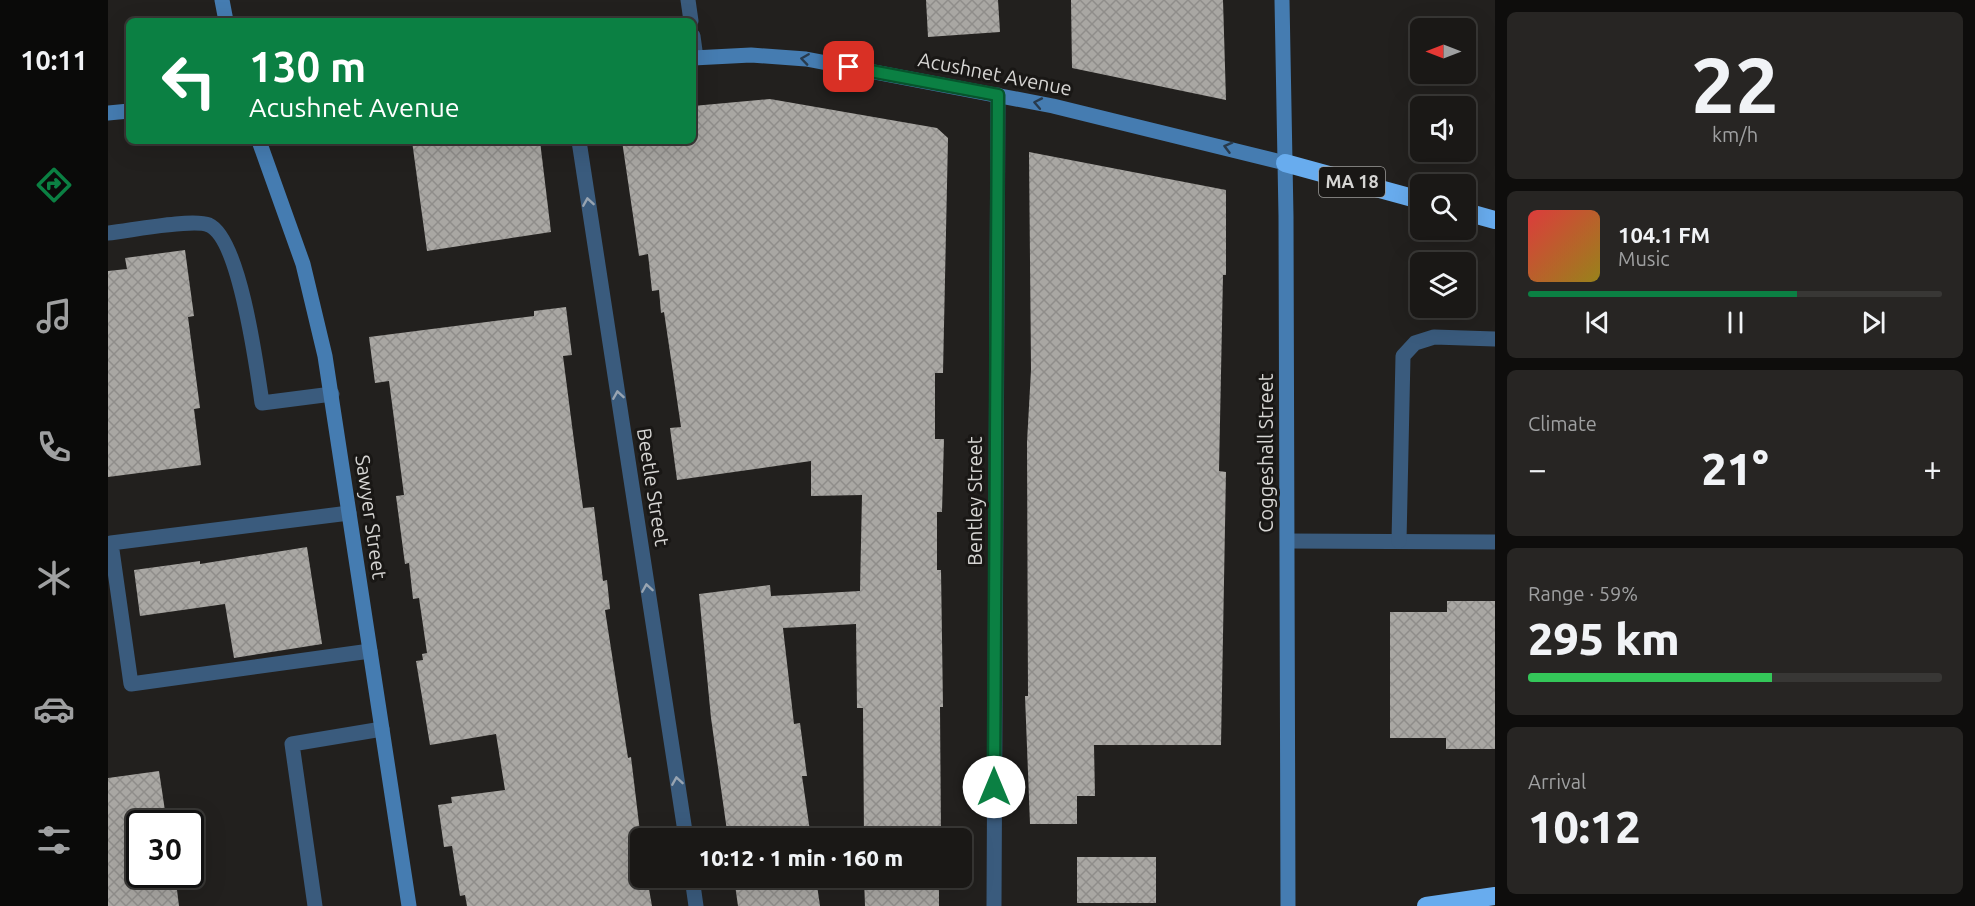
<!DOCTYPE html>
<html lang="en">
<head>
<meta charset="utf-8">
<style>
	:root { --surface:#1a1816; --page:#272523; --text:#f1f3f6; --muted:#9fa0a1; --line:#383735; --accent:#0b8043 }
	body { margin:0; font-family:Ubuntu,sans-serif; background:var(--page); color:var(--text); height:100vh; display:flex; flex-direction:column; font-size:22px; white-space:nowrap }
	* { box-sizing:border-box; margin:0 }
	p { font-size:20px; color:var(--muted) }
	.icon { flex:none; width:33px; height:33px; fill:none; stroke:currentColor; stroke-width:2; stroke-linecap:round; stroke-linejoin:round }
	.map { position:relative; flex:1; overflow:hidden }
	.drawer { display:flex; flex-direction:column; gap:12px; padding:12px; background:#0e0d0c; width:480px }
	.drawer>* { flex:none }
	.hud { position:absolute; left:18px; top:18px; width:570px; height:126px; border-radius:9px; box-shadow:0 6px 24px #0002,0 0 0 2px var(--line); background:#0b8043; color:#fff; overflow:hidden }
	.needle { width:39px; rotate:270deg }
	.buttons { position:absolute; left:1302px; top:18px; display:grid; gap:12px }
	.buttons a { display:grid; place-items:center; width:66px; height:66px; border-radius:9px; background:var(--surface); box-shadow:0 6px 24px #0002,0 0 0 2px var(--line); font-size:30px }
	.speed { position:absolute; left:18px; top:810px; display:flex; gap:12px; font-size:30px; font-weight:700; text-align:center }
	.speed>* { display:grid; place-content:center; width:78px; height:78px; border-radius:50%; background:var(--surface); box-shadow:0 6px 24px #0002,0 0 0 2px var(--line); line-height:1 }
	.speed .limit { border:3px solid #111; border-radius:9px; background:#fff; color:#111 }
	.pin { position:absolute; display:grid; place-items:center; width:51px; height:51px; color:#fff; margin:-26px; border-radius:12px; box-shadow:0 3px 9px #0006 }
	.me { position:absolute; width:66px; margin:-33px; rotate:0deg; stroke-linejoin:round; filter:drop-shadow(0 0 4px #0008) }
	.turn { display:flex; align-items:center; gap:21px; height:126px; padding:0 24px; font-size:27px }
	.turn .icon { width:78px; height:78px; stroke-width:2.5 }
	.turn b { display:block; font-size:42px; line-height:51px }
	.big { font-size:45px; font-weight:800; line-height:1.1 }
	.drawer .tile { flex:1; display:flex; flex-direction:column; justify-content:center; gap:9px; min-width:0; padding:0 21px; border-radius:9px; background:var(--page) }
	.drawer .dial { align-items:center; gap:0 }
	.dial b { font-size:78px; line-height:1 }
	.song { display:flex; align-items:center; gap:18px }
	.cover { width:72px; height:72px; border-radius:9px; background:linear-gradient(135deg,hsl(0 70% 55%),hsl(50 70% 35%)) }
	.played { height:6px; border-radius:3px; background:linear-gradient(90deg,var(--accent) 65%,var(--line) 65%) }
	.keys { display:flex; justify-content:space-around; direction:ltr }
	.heat { display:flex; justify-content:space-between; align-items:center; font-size:33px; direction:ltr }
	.charge { height:9px; border-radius:4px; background:linear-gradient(90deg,#34c759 59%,var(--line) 0) }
	.trip { position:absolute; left:522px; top:828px; width:342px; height:60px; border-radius:9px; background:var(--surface); box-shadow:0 6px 24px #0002,0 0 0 2px var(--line); font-weight:800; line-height:60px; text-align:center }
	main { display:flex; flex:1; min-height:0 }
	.tab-bar { display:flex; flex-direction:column; width:108px; justify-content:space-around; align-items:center; background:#0a0a09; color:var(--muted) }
	.tab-bar .icon { width:42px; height:42px }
	.tab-bar .on { color:var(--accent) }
	.tab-bar b { font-size:27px; color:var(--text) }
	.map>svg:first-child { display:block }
	.building { fill:url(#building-cross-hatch) }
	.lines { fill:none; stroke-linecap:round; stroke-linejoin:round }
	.service { stroke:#3a5b7d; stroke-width:15 }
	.minor { stroke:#3a5b7d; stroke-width:15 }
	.secondary { stroke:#457cb1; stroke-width:15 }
	.motorway { stroke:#68acee; stroke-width:18 }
	.oneway { stroke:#283a4c }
	.oneway2 { stroke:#98a4b1 }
	.route-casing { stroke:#07532c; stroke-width:15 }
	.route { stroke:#0b8043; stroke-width:10 }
	.labels { text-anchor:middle; stroke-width:6; stroke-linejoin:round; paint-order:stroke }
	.shield { fill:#191715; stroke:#9d9c9a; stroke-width:1.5 }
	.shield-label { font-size:18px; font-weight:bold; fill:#d6d5d3 }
	.street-label { font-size:20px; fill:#d6d5d3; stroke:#191715 }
</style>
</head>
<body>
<main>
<nav class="tab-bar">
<b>10:11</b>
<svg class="icon on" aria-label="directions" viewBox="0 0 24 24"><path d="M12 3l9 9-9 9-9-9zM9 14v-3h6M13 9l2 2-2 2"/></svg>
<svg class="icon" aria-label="music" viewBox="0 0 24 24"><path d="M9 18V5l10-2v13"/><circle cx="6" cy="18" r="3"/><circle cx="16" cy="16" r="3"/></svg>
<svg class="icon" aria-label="phone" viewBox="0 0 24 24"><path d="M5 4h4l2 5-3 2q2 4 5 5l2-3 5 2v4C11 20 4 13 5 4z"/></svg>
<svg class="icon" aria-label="climate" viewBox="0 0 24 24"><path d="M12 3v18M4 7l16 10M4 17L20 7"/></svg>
<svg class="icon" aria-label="car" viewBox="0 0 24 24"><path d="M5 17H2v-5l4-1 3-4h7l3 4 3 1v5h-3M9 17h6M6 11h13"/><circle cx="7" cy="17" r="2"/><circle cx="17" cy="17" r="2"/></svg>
<svg class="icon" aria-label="filters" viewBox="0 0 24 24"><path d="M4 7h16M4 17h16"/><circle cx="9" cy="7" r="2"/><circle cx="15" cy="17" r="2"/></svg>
</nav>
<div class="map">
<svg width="1387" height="906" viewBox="0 0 1387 906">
	<defs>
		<pattern id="building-cross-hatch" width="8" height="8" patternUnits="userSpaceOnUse" patternTransform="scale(1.5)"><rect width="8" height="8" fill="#a9a7a3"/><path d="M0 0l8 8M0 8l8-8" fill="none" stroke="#8f8d8a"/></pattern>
	</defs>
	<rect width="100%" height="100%" fill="#22201e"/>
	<g class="building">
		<polygon points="818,0 890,0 892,32 820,37"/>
		<polygon points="963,0 1115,0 1118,100 964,68"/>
		<polygon points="662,99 829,128 840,138 835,373 827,373 827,439 836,439 834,512 829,512 829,570 833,570 835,707 832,707 833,838 756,838 755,708 749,708 748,624 675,628 686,724 692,723 699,776 694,776 703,838 620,838 603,718 591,594 662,585 663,596 752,591 754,495 703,496 703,461 569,480 562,428 573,427 556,312 553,313 551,290 544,291 540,254 531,256 514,141 585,141 585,106"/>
		<polygon points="304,141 432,141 443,232 319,251"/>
		<polygon points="921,152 1118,190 1118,275 1115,275 1111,471 1118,472 1113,745 986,745 987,796 969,796 969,824 922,824 917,696 920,696 919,442 923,370"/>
		<polygon points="77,250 86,316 80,317 92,408 86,409 93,465 0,477 0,271 19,269 17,258"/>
		<polygon points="458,307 464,355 455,356 466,441 475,508 486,507 495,581 499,580 502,609 497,610 520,758 523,757 532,832 532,878 539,878 544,906 359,906 357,895 352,896 344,846 336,847 330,805 344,803 343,797 397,790 388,734 322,745 308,661 315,660 314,654 319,653 311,598 305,599 301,563 297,564 288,496 296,495 281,381 267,383 261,337 426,316 426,311"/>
		<polygon points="199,547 214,644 126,658 117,604 32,616 26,570 92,561 92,564"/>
		<polygon points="1339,601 1387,601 1387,749 1338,749 1338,738 1282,738 1282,612 1339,612"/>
		<polygon points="51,771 59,824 32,824 32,874 67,874 71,906 0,906 0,778"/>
		<rect x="969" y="857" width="79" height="46"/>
		<polygon points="626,878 708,878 712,906 630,906"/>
		<polygon points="756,878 831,878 831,906 757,906"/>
	</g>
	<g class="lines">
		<g class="service">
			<path d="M0,233C21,231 84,218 101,225C132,239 149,369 154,403L224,394"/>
			<polyline points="241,513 3,543 23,684 262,651"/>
			<polyline points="1180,541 1387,542"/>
			<polyline points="1291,541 1295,356 1307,343 1326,337 1387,339"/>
			<polyline points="207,906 184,744 274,729"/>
		</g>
		<g class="minor">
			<polyline points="580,0 583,21"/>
			<polyline points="585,36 588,58"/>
			<polyline points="471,141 578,838"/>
			<polyline points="584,878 588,906"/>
			<polyline points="886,906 890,95"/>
		</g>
		<g class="secondary">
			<polyline points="114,0 118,21"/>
			<polyline points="1174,0 1178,216 1180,906"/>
			<polyline points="585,58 643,55 698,59 945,106 1177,163"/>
			<polyline points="0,113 21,111"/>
			<polyline points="151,141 195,264 217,356 301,906"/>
		</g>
		<g class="motorway">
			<polyline points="1177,163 1312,200"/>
			<polyline points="1358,212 1387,220"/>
			<polyline points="1318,906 1387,896"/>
		</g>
	</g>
	<defs><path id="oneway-chevron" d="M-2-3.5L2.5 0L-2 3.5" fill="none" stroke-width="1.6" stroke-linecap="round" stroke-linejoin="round" transform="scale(1.5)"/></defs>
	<g class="oneway">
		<use href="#oneway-chevron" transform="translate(697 59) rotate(-172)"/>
		<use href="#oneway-chevron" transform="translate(930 103) rotate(-169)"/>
		<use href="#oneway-chevron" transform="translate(1120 147) rotate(-165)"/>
	</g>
	<g class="oneway2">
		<use href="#oneway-chevron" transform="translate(480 202) rotate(-99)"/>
		<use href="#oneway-chevron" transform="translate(510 395) rotate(-99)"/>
		<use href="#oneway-chevron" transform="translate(539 588) rotate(-99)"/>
		<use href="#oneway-chevron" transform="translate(569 781) rotate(-99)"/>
	</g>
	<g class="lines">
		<g class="route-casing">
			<polyline id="route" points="741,67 890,95 886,787"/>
		</g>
		<use href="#route" class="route"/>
	</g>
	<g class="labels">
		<rect class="shield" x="1211" y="167" width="66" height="30" rx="4.5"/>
		<g class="shield-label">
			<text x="1244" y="188">MA 18</text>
		</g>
		<g class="street-label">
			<text transform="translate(887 74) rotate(11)" y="7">Acushnet Avenue</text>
			<text transform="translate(1158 453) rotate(-90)" y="7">Coggeshall Street</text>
			<text transform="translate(545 487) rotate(81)" y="7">Beetle Street</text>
			<text transform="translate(867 501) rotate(-90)" y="7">Bentley Street</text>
			<text transform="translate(263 517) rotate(82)" y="7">Sawyer Street</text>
		</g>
	</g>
</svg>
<div class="buttons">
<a><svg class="needle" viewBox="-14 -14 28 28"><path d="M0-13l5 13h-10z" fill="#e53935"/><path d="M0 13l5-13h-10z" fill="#9fa0a1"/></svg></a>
<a><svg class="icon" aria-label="sound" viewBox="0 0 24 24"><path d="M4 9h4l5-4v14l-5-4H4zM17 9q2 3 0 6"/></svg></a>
<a><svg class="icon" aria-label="search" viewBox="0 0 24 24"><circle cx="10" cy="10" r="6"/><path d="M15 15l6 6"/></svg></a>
<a><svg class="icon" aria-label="layers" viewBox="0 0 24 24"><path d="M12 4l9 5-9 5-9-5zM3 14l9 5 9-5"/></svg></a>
</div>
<div class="speed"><div class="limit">30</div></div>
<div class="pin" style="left:741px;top:67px;background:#d93025"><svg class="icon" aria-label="arrive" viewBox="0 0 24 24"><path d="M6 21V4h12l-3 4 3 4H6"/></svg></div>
<svg class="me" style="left:886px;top:787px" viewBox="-20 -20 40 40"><circle r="19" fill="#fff"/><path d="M0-13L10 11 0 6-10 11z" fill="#0b8043"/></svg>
<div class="trip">10:12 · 1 min · 160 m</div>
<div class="hud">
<div class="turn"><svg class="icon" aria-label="left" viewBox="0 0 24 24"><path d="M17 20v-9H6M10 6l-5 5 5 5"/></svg><div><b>130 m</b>Acushnet Avenue</div></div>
</div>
</div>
<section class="drawer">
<div class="tile dial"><b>22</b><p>km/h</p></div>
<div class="tile">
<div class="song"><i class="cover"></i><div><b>104.1 FM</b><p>Music</p></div></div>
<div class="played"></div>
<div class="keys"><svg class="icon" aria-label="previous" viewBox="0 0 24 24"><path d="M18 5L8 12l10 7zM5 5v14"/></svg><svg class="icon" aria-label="pause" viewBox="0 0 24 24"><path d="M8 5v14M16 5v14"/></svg><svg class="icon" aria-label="next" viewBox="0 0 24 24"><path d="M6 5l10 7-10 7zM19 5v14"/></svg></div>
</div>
<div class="tile"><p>Climate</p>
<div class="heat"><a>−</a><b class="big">21°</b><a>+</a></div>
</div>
<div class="tile"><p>Range · 59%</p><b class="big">295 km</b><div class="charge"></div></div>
<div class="tile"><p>Arrival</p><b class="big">10:12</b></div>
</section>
</main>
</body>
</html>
